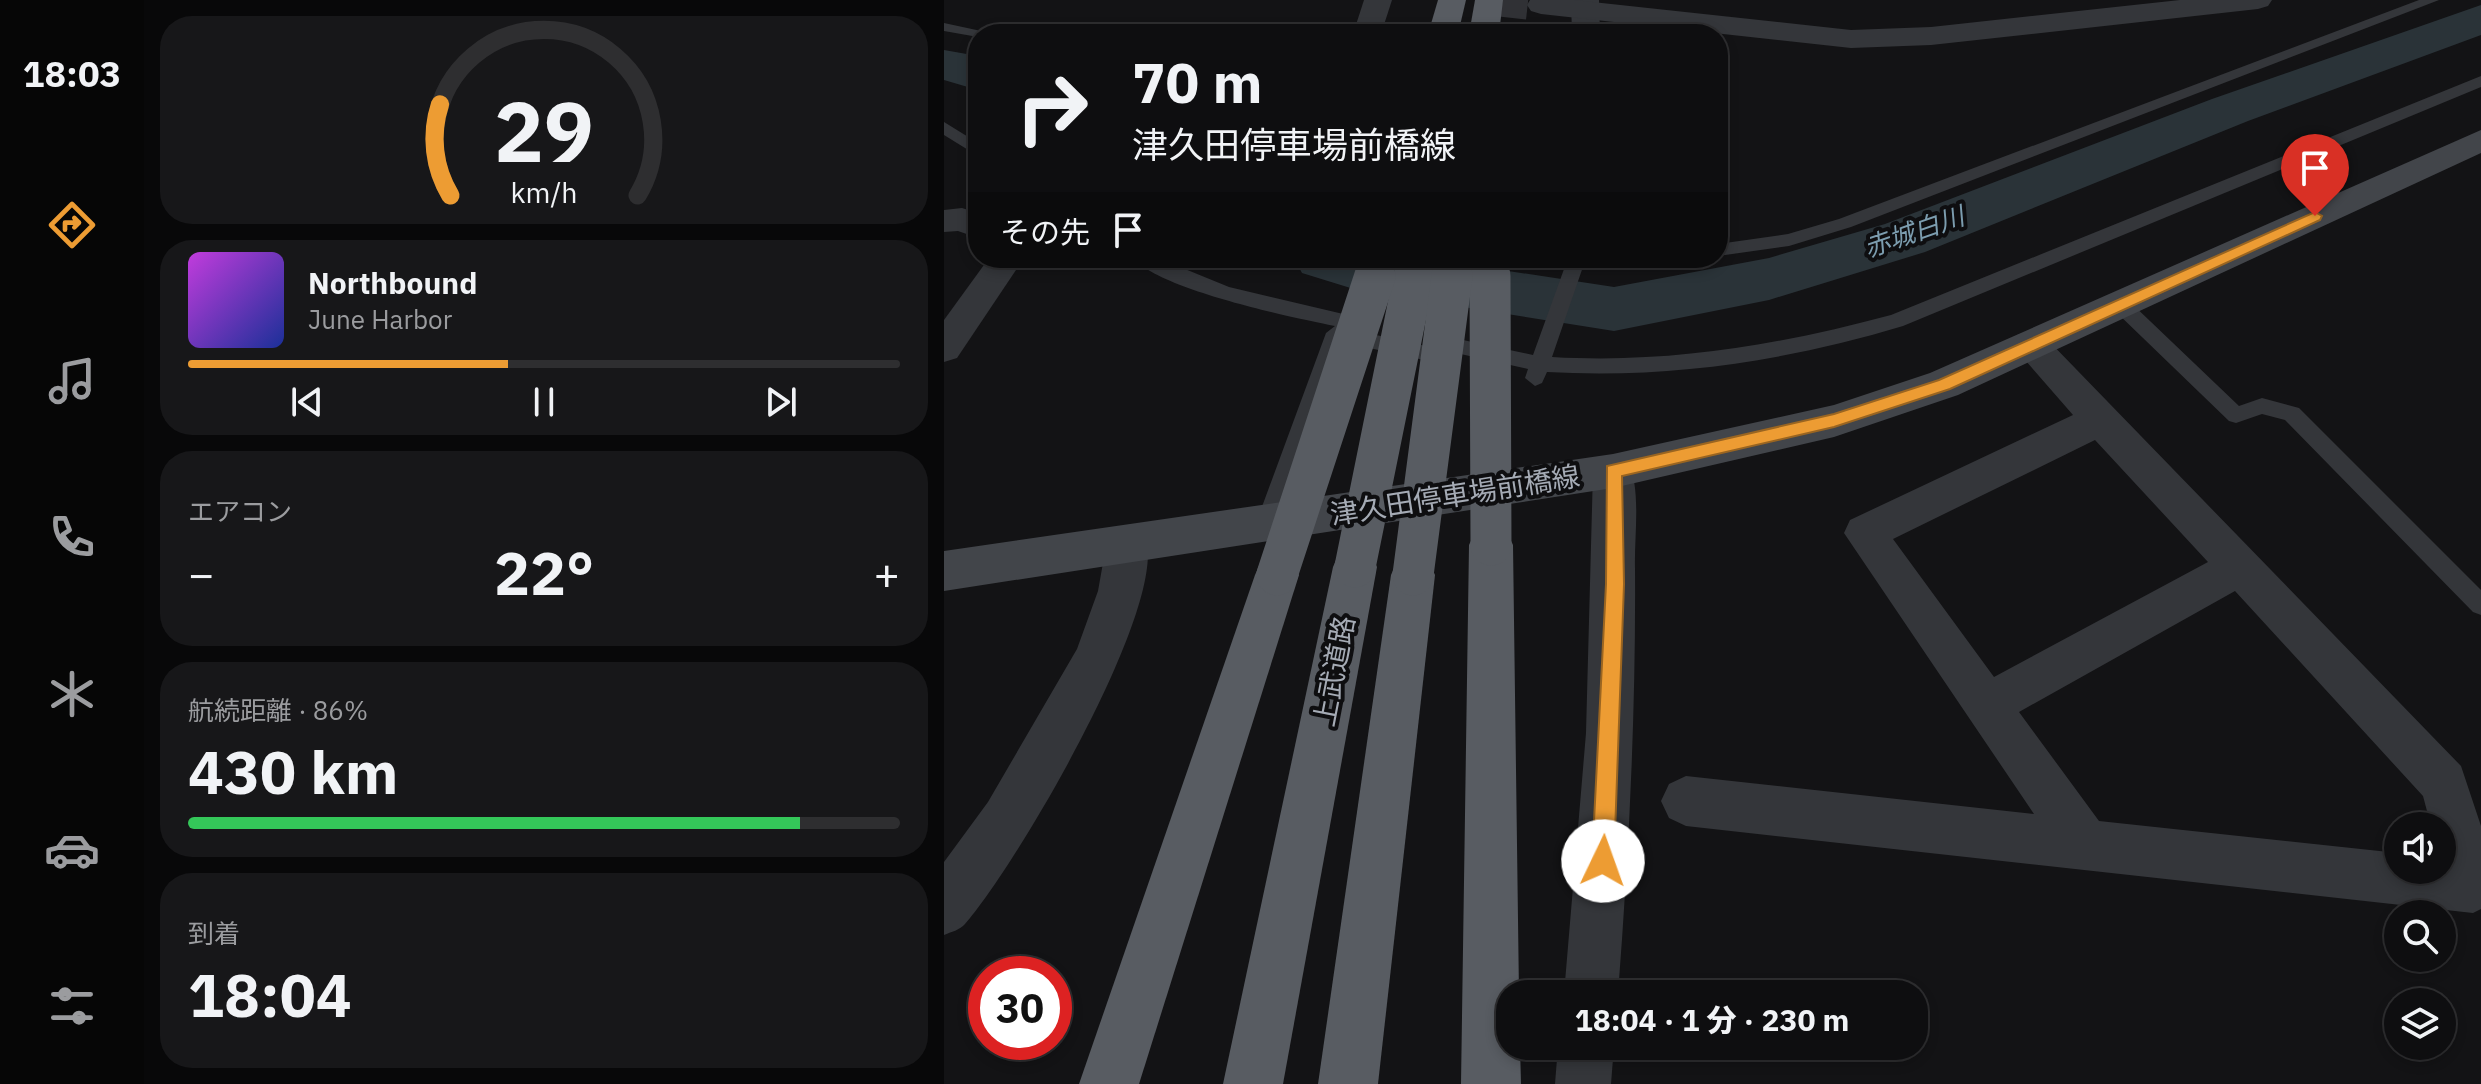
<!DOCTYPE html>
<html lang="ja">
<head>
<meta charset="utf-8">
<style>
	:root { --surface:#0e0e10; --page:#171719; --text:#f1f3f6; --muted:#9b9c9f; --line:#2e2e30; --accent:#ed9c33 }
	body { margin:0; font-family:"IBM Plex Sans","Noto Sans JP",sans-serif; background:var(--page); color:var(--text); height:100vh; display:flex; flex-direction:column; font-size:30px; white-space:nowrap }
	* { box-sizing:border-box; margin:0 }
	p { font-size:26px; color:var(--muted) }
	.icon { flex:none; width:44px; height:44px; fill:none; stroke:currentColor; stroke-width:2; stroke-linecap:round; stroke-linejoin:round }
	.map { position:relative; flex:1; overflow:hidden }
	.drawer { display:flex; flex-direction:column; gap:16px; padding:16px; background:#080809; width:800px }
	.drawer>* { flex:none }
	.hud { position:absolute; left:24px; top:24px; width:760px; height:244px; border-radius:32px; box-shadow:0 4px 12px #0003,0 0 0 2px var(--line); background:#0e0e10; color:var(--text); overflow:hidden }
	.fabs { position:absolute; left:1440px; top:812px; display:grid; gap:16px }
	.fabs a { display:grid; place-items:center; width:72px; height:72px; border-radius:50%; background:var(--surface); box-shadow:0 4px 12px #0003,0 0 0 2px var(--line); font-size:40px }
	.speed { position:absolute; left:24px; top:956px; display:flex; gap:16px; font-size:40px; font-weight:700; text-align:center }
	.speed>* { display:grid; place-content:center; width:104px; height:104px; border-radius:50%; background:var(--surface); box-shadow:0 4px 12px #0003,0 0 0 2px var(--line); line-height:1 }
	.speed .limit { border:12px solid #d22; background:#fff; color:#111 }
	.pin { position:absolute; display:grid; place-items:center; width:68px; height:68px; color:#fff; margin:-82px -34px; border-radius:50% 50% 50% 0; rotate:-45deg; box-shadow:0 0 8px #0007 }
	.pin .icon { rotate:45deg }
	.me { position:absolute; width:88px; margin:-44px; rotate:3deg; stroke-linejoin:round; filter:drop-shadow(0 0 6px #0008) }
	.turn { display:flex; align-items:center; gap:28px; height:168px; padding:0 32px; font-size:36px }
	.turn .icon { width:104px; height:104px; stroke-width:2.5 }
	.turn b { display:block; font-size:56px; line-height:68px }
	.then { display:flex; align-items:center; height:76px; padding:0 32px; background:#0003; gap:16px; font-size:30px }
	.big { font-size:60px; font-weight:800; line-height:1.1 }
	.drawer .tile { flex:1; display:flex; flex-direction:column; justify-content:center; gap:12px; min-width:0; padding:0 28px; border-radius:32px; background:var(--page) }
	.drawer .dial { align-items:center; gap:0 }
	.dial svg { height:208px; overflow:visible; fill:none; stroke:var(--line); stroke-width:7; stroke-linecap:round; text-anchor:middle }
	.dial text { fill:var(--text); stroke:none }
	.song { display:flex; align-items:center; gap:24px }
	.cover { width:96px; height:96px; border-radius:12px; background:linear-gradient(135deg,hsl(290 70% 55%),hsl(230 70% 35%)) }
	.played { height:8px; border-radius:4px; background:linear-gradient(90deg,var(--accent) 45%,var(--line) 45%) }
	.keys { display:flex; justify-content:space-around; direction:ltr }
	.heat { display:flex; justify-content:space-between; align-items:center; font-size:44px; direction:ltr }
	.charge { height:12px; border-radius:6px; background:linear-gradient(90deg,#34c759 86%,var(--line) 0) }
	.trip { position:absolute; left:552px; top:980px; width:432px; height:80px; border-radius:32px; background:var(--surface); box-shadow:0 4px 12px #0003,0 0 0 2px var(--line); font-weight:800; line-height:80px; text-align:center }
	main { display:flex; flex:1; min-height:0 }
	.dock { display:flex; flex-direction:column; width:144px; justify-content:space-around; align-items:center; background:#060606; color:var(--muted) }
	.dock .icon { width:56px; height:56px }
	.dock .on { color:var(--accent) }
	.dock b { font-size:36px; color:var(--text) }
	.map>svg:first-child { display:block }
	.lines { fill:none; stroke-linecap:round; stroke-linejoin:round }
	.river { fill:#2a3338; fill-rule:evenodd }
	.tertiary-tunnel { stroke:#303135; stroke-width:32; stroke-dasharray:32 16; stroke-linecap:butt }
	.service { fill:#34363a; fill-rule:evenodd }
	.minor { fill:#34363a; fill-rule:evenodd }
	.tertiary { fill:#34363a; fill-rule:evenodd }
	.secondary { fill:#42454a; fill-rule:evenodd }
	.trunk { fill:#585c62; fill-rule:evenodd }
	.trunk-bridge-far1 { stroke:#585c62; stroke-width:32 }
	.trunk-bridge { stroke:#585c62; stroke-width:41 }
	.route { fill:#ed9c33; stroke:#9a6521; stroke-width:2 }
	.labels { text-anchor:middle; stroke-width:8; stroke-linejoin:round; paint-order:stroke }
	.far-water-label { font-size:26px; font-style:italic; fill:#7c9daf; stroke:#0e0e10 }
	.street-label { font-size:28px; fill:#a5abb5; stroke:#0e0e10 }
</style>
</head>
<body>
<main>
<nav class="dock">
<b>18:03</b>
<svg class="icon on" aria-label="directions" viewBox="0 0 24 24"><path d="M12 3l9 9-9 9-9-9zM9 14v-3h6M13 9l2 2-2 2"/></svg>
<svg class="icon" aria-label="music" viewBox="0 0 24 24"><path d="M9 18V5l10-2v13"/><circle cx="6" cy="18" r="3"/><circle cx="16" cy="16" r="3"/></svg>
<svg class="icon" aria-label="phone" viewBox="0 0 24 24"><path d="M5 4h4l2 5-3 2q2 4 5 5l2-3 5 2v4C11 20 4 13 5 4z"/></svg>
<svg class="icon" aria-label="climate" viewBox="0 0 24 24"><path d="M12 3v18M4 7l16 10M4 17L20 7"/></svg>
<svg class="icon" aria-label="car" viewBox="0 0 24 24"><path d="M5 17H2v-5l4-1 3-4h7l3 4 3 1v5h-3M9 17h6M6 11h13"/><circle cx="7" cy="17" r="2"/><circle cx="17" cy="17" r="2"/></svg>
<svg class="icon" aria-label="filters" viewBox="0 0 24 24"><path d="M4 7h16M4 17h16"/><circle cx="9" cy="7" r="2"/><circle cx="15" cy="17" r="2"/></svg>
</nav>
<section class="drawer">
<div class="tile dial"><svg viewBox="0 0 100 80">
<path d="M14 69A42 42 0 1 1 86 69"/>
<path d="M14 69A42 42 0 0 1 10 34" stroke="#ed9c33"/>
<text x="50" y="56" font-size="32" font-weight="700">29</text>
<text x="50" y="72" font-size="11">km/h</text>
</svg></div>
<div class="tile">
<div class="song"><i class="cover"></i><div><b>Northbound</b><p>June Harbor</p></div></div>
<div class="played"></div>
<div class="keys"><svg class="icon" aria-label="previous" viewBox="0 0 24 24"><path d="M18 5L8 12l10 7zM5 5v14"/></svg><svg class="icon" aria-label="pause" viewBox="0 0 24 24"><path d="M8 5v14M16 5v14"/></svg><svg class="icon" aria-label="next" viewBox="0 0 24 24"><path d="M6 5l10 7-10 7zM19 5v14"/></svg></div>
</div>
<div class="tile"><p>エアコン</p>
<div class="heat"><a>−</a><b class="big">22°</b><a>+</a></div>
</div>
<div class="tile"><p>航続距離 · 86%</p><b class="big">430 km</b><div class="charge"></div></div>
<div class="tile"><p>到着</p><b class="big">18:04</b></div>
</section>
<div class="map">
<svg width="1537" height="1084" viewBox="0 0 1537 1084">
	<rect width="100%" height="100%" fill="#131315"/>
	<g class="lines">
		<g class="river">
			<polygon points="1537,5 1537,35 1304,121 981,252 825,300 670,331 413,290 358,273 350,258 479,258 670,287 825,258 941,224 1268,99"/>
			<polygon points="0,50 34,56 34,90 0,80"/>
		</g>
		<polyline class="tertiary-tunnel" points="552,0 597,5"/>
		<g class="service">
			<polygon points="1475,0 1495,0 907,227 845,246 774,256 774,244 844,234 895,219"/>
			<polygon points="0,23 51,34 34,34 34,37 0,31"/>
			<path d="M1537,76V87L959,326C843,361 724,379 603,372L598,383L591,386L581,378L584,369L512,353L517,359L507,366L398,342L334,523L331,530H315L312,523L382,333L391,326C350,318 213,289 190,258H214L285,287L429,321L431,326L423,333L491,348L481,341L491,334L589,355L624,258H642L608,357C724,364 835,345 947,315Z"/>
			<polygon points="0,122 34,143 34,156 0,135"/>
			<polygon points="1177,298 1184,300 1295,406 1318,398 1355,408 1537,590 1537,615 1529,612 1341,420 1318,414 1292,423 1285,421 1170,310 1170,300"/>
		</g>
		<g class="minor">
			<polygon points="420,0 448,0 437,34 409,34"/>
			<polygon points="627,0 655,0 656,34 628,34"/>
			<polygon points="18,208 34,213 34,238 14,231 0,232 0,210"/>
			<polygon points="45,258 80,258 13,358 0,362 0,320"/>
			<path d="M1086,331L1099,335L1517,766L1537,826V909L1529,913L742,826L725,818L717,801L725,784L742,776L1090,814L900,533L906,520L1129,415L1068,345L1073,335ZM1151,440L1264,562L1050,677L949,539ZM1291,591L1479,796L1487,826H1498V870H1454V853L1155,821L1075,712Z"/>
			<path d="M669,455L683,459C698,488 690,535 691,568C692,710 685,852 674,994H620L642,733L649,471L655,459Z"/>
			<polygon points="614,1046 670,1046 667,1084 611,1084"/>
		</g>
		<g class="tertiary">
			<polygon points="586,0 630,0 907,30 987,27 1236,0 1328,0 1324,6 1314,9 987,45 907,48 597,14 587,11 583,5"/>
			<path d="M184,527L200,533C231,598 70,869 21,924C16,930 7,932 0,935V862L44,802L133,649L154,591L162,546L168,533Z"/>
		</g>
		<polygon class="secondary" points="1537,130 1537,153 1014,395 890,437 669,488 0,591 0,551 669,454 890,405 986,373"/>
		<g class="trunk">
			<polygon points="494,0 522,0 514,34 484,34"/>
			<polygon points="531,0 559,0 555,34 525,34"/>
			<polygon points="547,526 563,532 569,545 575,994 566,994 566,1046 576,1046 577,1084 517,1084 525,545 531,532"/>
			<polygon points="411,548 427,553 433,567 339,1084 279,1084 389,567 395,553"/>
			<polygon points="333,555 349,561 355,575 195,1084 135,1084 311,575 317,561"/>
			<polygon points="469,555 485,561 491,575 434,1084 374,1084 447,575 453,561"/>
		</g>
		<g class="trunk-bridge-far1">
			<polyline points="546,258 546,278"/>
			<polyline points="431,278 437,258"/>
			<polyline points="470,278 474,258"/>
			<polyline points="507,278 510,258"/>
		</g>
		<g class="trunk-bridge">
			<polyline points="546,276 547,545"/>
			<polyline points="411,567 470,276"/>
			<polyline points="333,575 431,276"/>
			<polyline points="469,575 508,276"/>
		</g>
	</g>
	<polygon class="route" points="1371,212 1378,216 1376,220 1006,389 890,427 678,476 680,584 670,861 667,869 659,872 651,869 648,861 662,584 663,466 890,414 995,380"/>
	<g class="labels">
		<g class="far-water-label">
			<text transform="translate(970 232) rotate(-19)" y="9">赤城白川</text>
		</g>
		<g class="street-label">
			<text transform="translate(511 495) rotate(-9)" y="10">津久田停車場前橋線</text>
			<text transform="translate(390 671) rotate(-79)" y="10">上武道路</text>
		</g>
	</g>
</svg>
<div class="fabs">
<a><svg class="icon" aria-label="sound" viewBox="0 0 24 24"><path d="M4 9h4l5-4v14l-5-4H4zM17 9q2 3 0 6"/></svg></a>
<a><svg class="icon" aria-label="search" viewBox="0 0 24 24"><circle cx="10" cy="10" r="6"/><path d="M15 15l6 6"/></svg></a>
<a><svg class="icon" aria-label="layers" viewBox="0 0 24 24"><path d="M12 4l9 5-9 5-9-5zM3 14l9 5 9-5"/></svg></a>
</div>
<div class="speed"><div class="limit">30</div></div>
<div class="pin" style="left:1371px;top:216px;background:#d93025"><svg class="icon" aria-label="arrive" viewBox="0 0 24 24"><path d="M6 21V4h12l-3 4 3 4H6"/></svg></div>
<svg class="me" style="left:659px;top:861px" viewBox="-20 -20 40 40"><circle r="19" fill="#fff"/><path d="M0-13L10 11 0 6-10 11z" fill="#ed9c33"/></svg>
<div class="trip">18:04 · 1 分 · 230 m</div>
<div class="hud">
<div class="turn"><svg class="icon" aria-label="right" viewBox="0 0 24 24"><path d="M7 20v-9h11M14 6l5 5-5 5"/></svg><div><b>70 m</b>津久田停車場前橋線</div></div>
<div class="then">その先<svg class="icon" aria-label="arrive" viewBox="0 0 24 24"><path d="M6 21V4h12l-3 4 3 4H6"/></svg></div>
</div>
</div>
</main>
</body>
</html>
